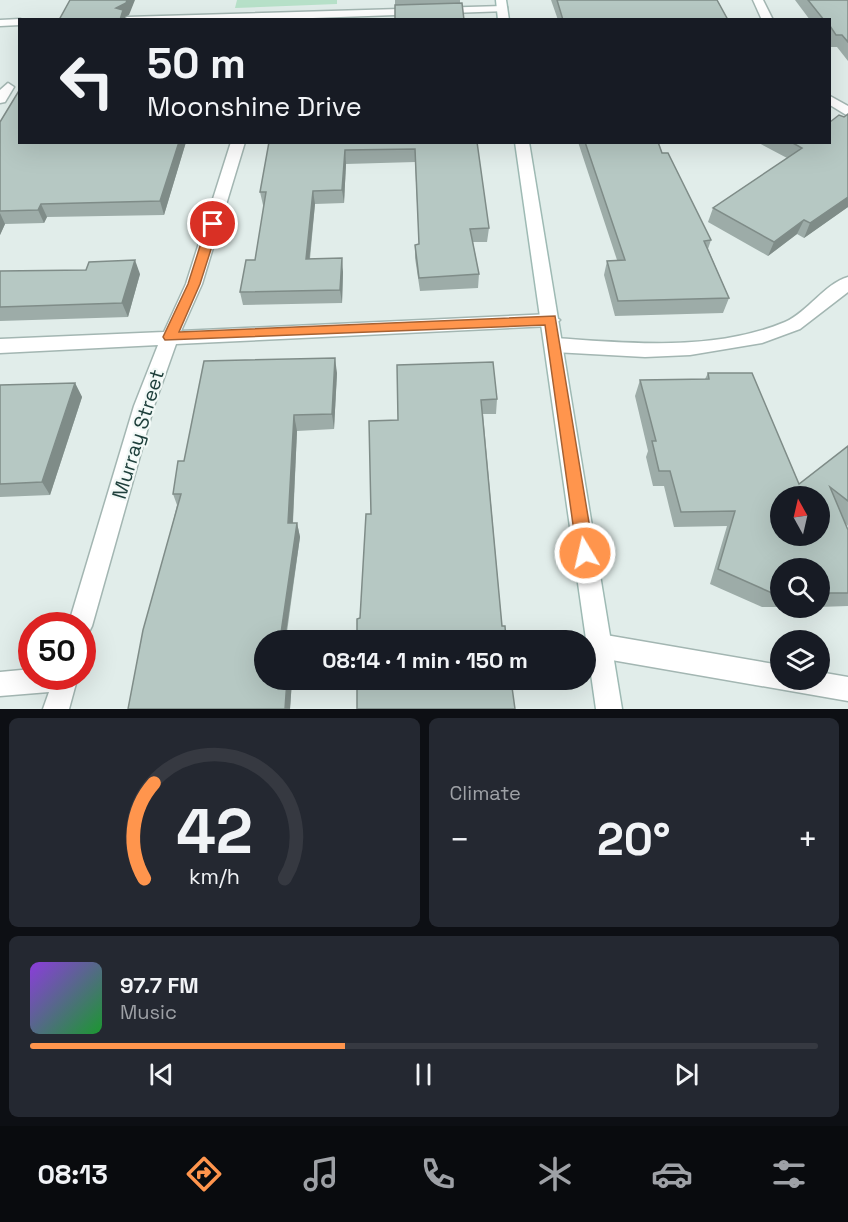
<!DOCTYPE html>
<html lang="en">
<head>
<meta charset="utf-8">
<style>
	:root { --surface:#171b24; --page:#242831; --text:#f1f3f6; --muted:#9ea1a6; --line:#363941; --accent:#ff954d }
	body { margin:0; font-family:"Space Grotesk",sans-serif; background:var(--page); color:var(--text); height:100vh; display:flex; flex-direction:column; font-size:22px; white-space:nowrap }
	* { box-sizing:border-box; margin:0 }
	p { font-size:20px; color:var(--muted) }
	.icon { flex:none; width:33px; height:33px; fill:none; stroke:currentColor; stroke-width:2; stroke-linecap:round; stroke-linejoin:round }
	.map { position:relative; height:709px; overflow:hidden }
	.side { display:flex; flex-direction:column; gap:9px; padding:9px; background:#0d0f14; flex:1 }
	.side>* { flex:none }
	.banner { position:absolute; left:18px; top:18px; width:813px; height:126px; border-radius:0px; box-shadow:0 6px 24px #0002; background:#171b24; color:var(--text); overflow:hidden }
	.needle { width:39px; rotate:352deg }
	.buttons { position:absolute; left:770px; top:486px; display:grid; gap:12px }
	.buttons a { display:grid; place-items:center; width:60px; height:60px; border-radius:50%; background:var(--surface); box-shadow:0 6px 24px #0002; font-size:30px }
	.speed { position:absolute; left:18px; top:612px; display:flex; gap:12px; font-size:30px; font-weight:700; text-align:center }
	.speed>* { display:grid; place-content:center; width:78px; height:78px; border-radius:50%; background:var(--surface); box-shadow:0 6px 24px #0002; line-height:1 }
	.speed .limit { border:9px solid #d22; background:#fff; color:#111 }
	.pin { position:absolute; display:grid; place-items:center; width:51px; height:51px; color:#fff; margin:-26px; border:3px solid #fff; border-radius:50%; box-shadow:0 2px 6px #0007 }
	.me { position:absolute; width:66px; margin:-33px; rotate:351deg; stroke-linejoin:round; filter:drop-shadow(0 0 4px #0008) }
	.turn { display:flex; align-items:center; gap:21px; height:126px; padding:0 30px; font-size:27px }
	.turn .icon { width:78px; height:78px; stroke-width:2.5 }
	.turn b { display:block; font-size:42px; line-height:51px }
	.big { font-size:45px; font-weight:700; line-height:1.1 }
	.side .card { flex:1; display:flex; flex-direction:column; justify-content:center; gap:9px; min-width:0; padding:0 21px; border-radius:9px; background:var(--page) }
	.side .dial { align-items:center; gap:0 }
	.dial svg { height:156px; overflow:visible; fill:none; stroke:var(--line); stroke-width:7; stroke-linecap:round; text-anchor:middle }
	.dial text { fill:var(--text); stroke:none }
	.song { display:flex; align-items:center; gap:18px }
	.cover { width:72px; height:72px; border-radius:9px; background:linear-gradient(135deg,hsl(270 70% 55%),hsl(130 70% 35%)) }
	.played { height:6px; border-radius:3px; background:linear-gradient(90deg,var(--accent) 40%,var(--line) 40%) }
	.keys { display:flex; justify-content:space-around; direction:ltr }
	.heat { display:flex; justify-content:space-between; align-items:center; font-size:33px; direction:ltr }
	.side .tiles { flex:1; display:grid; gap:9px; grid-template-columns:1fr 1fr }
	.card:last-child { grid-column:span 2 }
	.trip { position:absolute; left:254px; top:630px; width:342px; height:60px; border-radius:30px; background:var(--surface); box-shadow:0 6px 24px #0002; font-weight:700; line-height:60px; text-align:center }
	.tabs { display:flex; height:96px; justify-content:space-around; align-items:center; background:#090b0e; color:var(--muted) }
	.tabs .icon { width:42px; height:42px }
	.tabs .current { color:var(--accent) }
	.tabs b { font-size:27px; color:var(--text) }
	.map>svg:first-child { display:block }
	.green { fill:#b7e1c9 }
	.lines { fill:none; stroke-linecap:round; stroke-linejoin:round }
	.street-casing { stroke:#a3b6b2; stroke-width:3 }
	.secondary-casing { stroke:#9ebab4; stroke-width:3 }
	.street { fill:#fff; fill-rule:evenodd }
	.secondary { fill:#fff; fill-rule:evenodd }
	.wall { fill:#9daca8 }
	.shaded-wall { fill:#7f8c88 }
	.building { fill:#b6c8c3; stroke:#7f8c88; stroke-width:1.5; fill-rule:evenodd }
	.route { fill:#ff954d; stroke:#a66132; stroke-width:1.5 }
	.labels { text-anchor:middle; stroke-width:4.5; stroke-linejoin:round; paint-order:stroke }
	.street-label { font-size:20px; fill:#1f403c; stroke:#f2f9f7 }
</style>
</head>
<body>
<div class="map">
<svg width="848" height="709" viewBox="0 0 848 709">
	<rect width="100%" height="100%" fill="#e1edea"/>
	<polygon class="green" points="237,0 337,0 337,4 235,8"/>
	<g class="lines">
		<g class="street-casing">
			<g id="street">
				<polygon points="753,0 763,0 773,20 762,20"/>
				<polygon points="503,6 507,7 507,11 257,20 122,20 127,17"/>
				<polygon points="20,19 23,20 20,20 20,25 0,26 0,20"/>
				<polygon points="8,83 14,87 5,102 0,103 0,90"/>
				<polygon points="830,96 848,106 848,116 830,105"/>
				<polygon points="231,142 245,142 202,284 181,331 551,314 560,320 551,326 176,344 154,406 92,626 88,634 82,636 82,626 68,626 134,406 158,345 0,353 0,339 164,332 186,284"/>
				<path d="M848,277V292L800,329L762,343L690,355L645,357L554,352L548,350L545,345L548,340L554,338C629,343 713,352 785,322C808,312 824,284 848,277Z"/>
				<polygon points="600,634 780,665 780,680 819,680 819,672 848,677 848,701 600,658 592,654 588,646 592,638"/>
				<polygon points="32,669 32,676 78,676 69,709 43,709 49,692 0,696 0,672"/>
			</g>
		</g>
		<g class="secondary-casing">
			<g id="secondary">
				<polygon points="496,0 506,0 509,20 498,20"/>
				<polygon points="515,142 529,142 622,709 596,709"/>
			</g>
		</g>
		<use href="#street" class="street"/>
		<use href="#secondary" class="secondary"/>
	</g>
	<g class="wall">
		<polygon points="395,0 460,0 460,3 395,20"/>
		<polygon points="551,0 717,0 728,20 558,20"/>
		<polygon points="795,0 848,0 848,61 837,47 831,47 830,45 830,20 810,20"/>
		<polygon points="0,122 20,142 186,142 164,215 47,217 44,223 5,224 0,235"/>
		<polygon points="269,142 477,142 489,228 487,242 473,242 479,274 478,288 420,291 415,258 415,245 419,244 415,162 346,164 344,203 315,204 310,259 343,272 342,303 243,305 240,292 255,260 264,205 263,205 260,192"/>
		<polygon points="578,142 658,142 662,153 711,240 708,249 729,298 723,313 615,316 604,275 607,261 617,260"/>
		<polygon points="757,142 830,142 848,207 804,238 797,234 768,256 708,222 713,208 787,158"/>
		<polygon points="0,271 140,274 128,317 0,321"/>
		<polygon points="397,365 497,399 496,414 483,414 502,626 360,618 371,514 398,420"/>
		<polygon points="337,373 334,429 297,431 293,523 297,523 300,537 287,632 290,632 292,640 264,640 264,680 292,680 290,709 128,709 177,505 173,494 184,461"/>
		<polygon points="708,373 799,484 848,446 848,526 845,523 848,530 848,606 819,607 819,568 780,568 780,607 762,607 710,584 727,526 674,527 664,486 653,486 646,457 648,451 635,396 640,380 705,379"/>
		<polygon points="75,383 82,397 50,495 0,497 0,385"/>
	</g>
	<g class="shaded-wall">
		<polygon points="127,0 135,0 129,15 125,17 126,20 120,20 116,8"/>
		<polygon points="179,142 186,142 164,215 160,201"/>
		<polygon points="345,150 346,164 344,203 342,190"/>
		<polygon points="313,191 315,204 308,272 306,259"/>
		<polygon points="848,197 848,207 804,238 810,223"/>
		<polygon points="41,204 47,217 44,223 38,210"/>
		<polygon points="0,213 5,224 0,235"/>
		<polygon points="804,220 797,234 768,256 774,242"/>
		<polygon points="342,258 343,272 342,303 340,290"/>
		<polygon points="135,260 140,274 128,317 122,303"/>
		<polygon points="335,358 337,373 334,429 332,414"/>
		<polygon points="75,383 82,397 50,495 42,482"/>
		<polygon points="294,415 297,431 292,537 288,523"/>
		<polygon points="297,523 300,537 285,640 281,633"/>
		<polygon points="287,680 292,680 290,709 285,709"/>
	</g>
	<g class="building">
		<polygon points="70,0 127,0 126,3 116,8 123,10 120,20 59,20"/>
		<polygon points="557,0 717,0 728,20 563,20"/>
		<polygon points="808,0 848,0 848,42 842,35 836,35 830,26 830,20 824,20"/>
		<polygon points="462,3 464,20 395,20 395,5"/>
		<polygon points="20,89 20,142 179,142 160,201 41,204 38,210 0,211 0,122"/>
		<polygon points="848,114 848,197 810,223 804,220 774,242 713,208 802,148 791,142 830,142 830,122 839,115 844,117"/>
		<polygon points="269,142 477,142 489,228 470,229 479,274 419,278 415,245 419,244 415,149 345,150 342,190 313,191 306,259 342,258 340,290 240,292 246,260 255,260 266,192 260,192"/>
		<polygon points="585,142 658,142 662,153 668,153 711,240 704,241 729,298 618,301 607,261 625,260"/>
		<polygon points="135,260 122,303 0,307 0,271 86,270 89,262"/>
		<polygon points="335,358 332,414 294,415 288,523 297,523 281,633 290,632 289,640 264,640 264,680 287,680 285,709 128,709 143,630 181,494 173,494 178,461 184,461 204,361"/>
		<polygon points="493,362 497,399 481,400 502,626 505,626 506,640 357,640 357,619 360,618 366,514 371,514 369,421 398,420 397,365"/>
		<path d="M708,373H752L799,484L848,446V501L830,487L848,530V593H819V568H780V593H772L718,569L735,511L681,512L670,471H659L652,441H656L640,380L709,379ZM780,496H819V536H780Z"/>
		<polygon points="75,383 42,482 0,484 0,385"/>
		<polygon points="357,680 511,680 515,709 357,709"/>
	</g>
	<polygon class="route" points="213,220 219,224 200,284 179,332 555,316 594,553 591,559 585,561 580,559 577,553 545,325 165,340 163,337 188,284 207,224"/>
	<g class="labels">
		<g class="street-label">
			<text transform="translate(138 434) rotate(-73)" y="7">Murray Street</text>
		</g>
	</g>
</svg>
<div class="buttons">
<a><svg class="needle" viewBox="-14 -14 28 28"><path d="M0-13l5 13h-10z" fill="#e53935"/><path d="M0 13l5-13h-10z" fill="#9ea1a6"/></svg></a>
<a><svg class="icon" aria-label="search" viewBox="0 0 24 24"><circle cx="10" cy="10" r="6"/><path d="M15 15l6 6"/></svg></a>
<a><svg class="icon" aria-label="layers" viewBox="0 0 24 24"><path d="M12 4l9 5-9 5-9-5zM3 14l9 5 9-5"/></svg></a>
</div>
<div class="speed"><div class="limit">50</div></div>
<div class="pin" style="left:213px;top:224px;background:#d93025"><svg class="icon" aria-label="arrive" viewBox="0 0 24 24"><path d="M6 21V4h12l-3 4 3 4H6"/></svg></div>
<svg class="me" style="left:585px;top:553px" viewBox="-20 -20 40 40"><circle r="17" fill="#ff954d" stroke="#fff" stroke-width="3"/><path d="M0-11L8 9 0 5-8 9z" fill="#fff"/></svg>
<div class="trip">08:14 · 1 min · 150 m</div>
<div class="banner">
<div class="turn"><svg class="icon" aria-label="left" viewBox="0 0 24 24"><path d="M17 20v-9H6M10 6l-5 5 5 5"/></svg><div><b>50 m</b>Moonshine Drive</div></div>
</div>
</div>
<section class="side">
<div class="tiles">
<div class="card dial"><svg viewBox="0 0 100 80">
<path d="M14 69A42 42 0 1 1 86 69"/>
<path d="M14 69A42 42 0 0 1 19 20" stroke="#ff954d"/>
<text x="50" y="56" font-size="32" font-weight="700">42</text>
<text x="50" y="72" font-size="11">km/h</text>
</svg></div>
<div class="card"><p>Climate</p>
<div class="heat"><a>−</a><b class="big">20°</b><a>+</a></div>
</div>
<div class="card">
<div class="song"><i class="cover"></i><div><b>97.7 FM</b><p>Music</p></div></div>
<div class="played"></div>
<div class="keys"><svg class="icon" aria-label="previous" viewBox="0 0 24 24"><path d="M18 5L8 12l10 7zM5 5v14"/></svg><svg class="icon" aria-label="pause" viewBox="0 0 24 24"><path d="M8 5v14M16 5v14"/></svg><svg class="icon" aria-label="next" viewBox="0 0 24 24"><path d="M6 5l10 7-10 7zM19 5v14"/></svg></div>
</div>
</div>
</section>
<nav class="tabs">
<b>08:13</b>
<svg class="icon current" aria-label="directions" viewBox="0 0 24 24"><path d="M12 3l9 9-9 9-9-9zM9 14v-3h6M13 9l2 2-2 2"/></svg>
<svg class="icon" aria-label="music" viewBox="0 0 24 24"><path d="M9 18V5l10-2v13"/><circle cx="6" cy="18" r="3"/><circle cx="16" cy="16" r="3"/></svg>
<svg class="icon" aria-label="phone" viewBox="0 0 24 24"><path d="M5 4h4l2 5-3 2q2 4 5 5l2-3 5 2v4C11 20 4 13 5 4z"/></svg>
<svg class="icon" aria-label="climate" viewBox="0 0 24 24"><path d="M12 3v18M4 7l16 10M4 17L20 7"/></svg>
<svg class="icon" aria-label="car" viewBox="0 0 24 24"><path d="M5 17H2v-5l4-1 3-4h7l3 4 3 1v5h-3M9 17h6M6 11h13"/><circle cx="7" cy="17" r="2"/><circle cx="17" cy="17" r="2"/></svg>
<svg class="icon" aria-label="filters" viewBox="0 0 24 24"><path d="M4 7h16M4 17h16"/><circle cx="9" cy="7" r="2"/><circle cx="15" cy="17" r="2"/></svg>
</nav>
</body>
</html>
